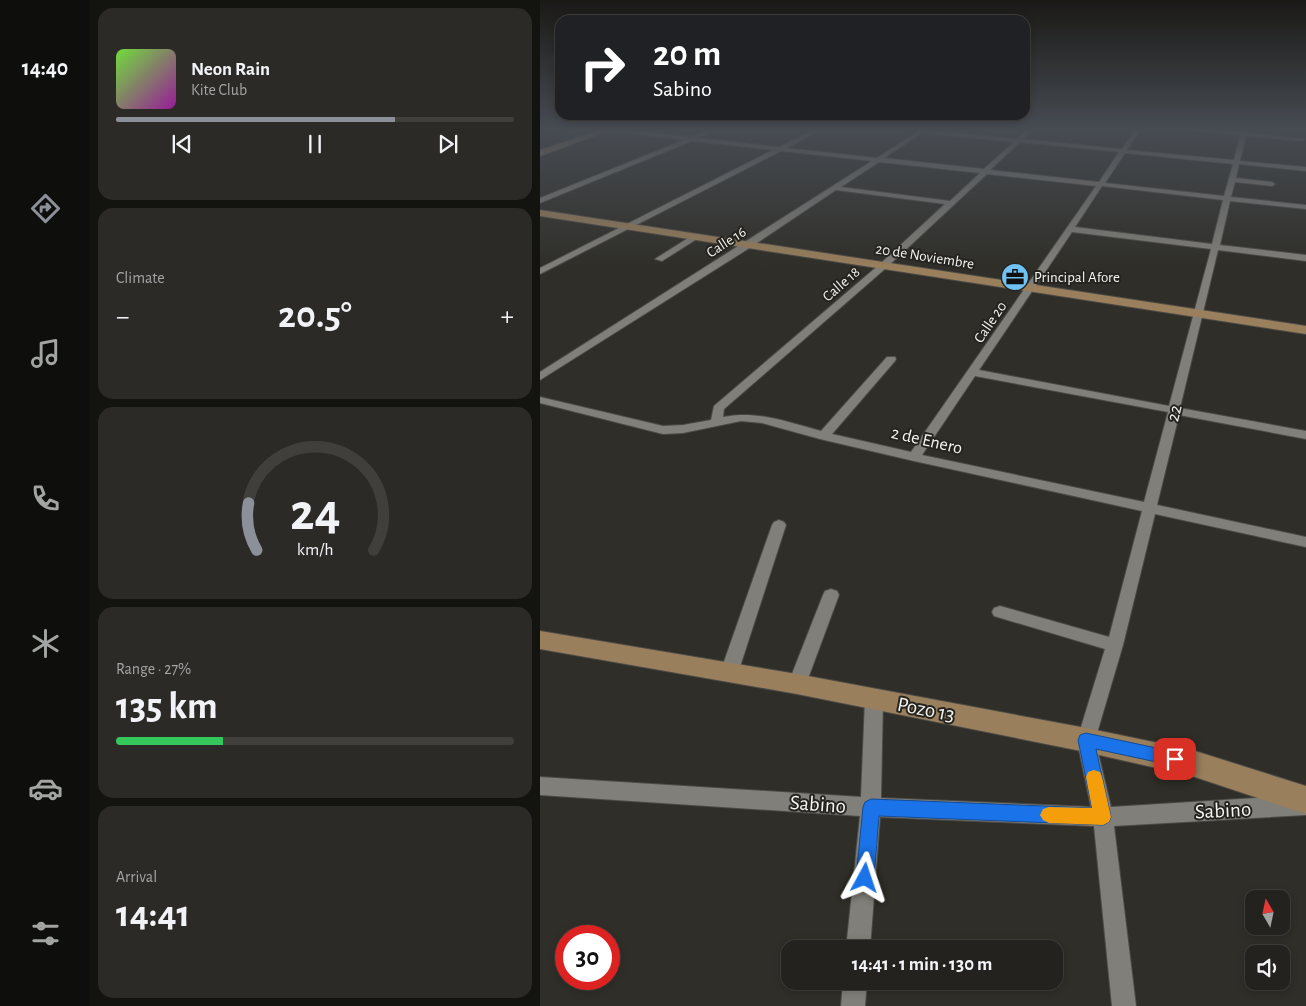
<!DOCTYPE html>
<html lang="en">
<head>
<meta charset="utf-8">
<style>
	:root { --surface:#23221e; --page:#2b2a27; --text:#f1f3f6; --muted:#a3a4a4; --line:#403f3c; --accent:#8c9099 }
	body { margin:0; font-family:"Alegreya Sans",sans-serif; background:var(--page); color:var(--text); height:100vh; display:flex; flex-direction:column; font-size:19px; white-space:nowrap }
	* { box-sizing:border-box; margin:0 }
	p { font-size:16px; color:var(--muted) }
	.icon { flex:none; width:28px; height:28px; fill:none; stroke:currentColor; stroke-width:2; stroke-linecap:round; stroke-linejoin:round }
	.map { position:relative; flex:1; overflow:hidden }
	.drawer { display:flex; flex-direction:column; gap:8px; padding:8px; background:#131310; width:450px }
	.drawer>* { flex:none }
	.top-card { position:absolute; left:15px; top:15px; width:475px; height:105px; border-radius:15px; box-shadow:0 2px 8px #0003,0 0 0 1px var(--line); background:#202124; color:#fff; overflow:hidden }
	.needle { width:32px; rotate:351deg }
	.tools { position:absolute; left:705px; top:890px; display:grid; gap:10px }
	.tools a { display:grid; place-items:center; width:45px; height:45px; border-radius:10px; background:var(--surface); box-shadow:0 2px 8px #0003,0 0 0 1px var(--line); font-size:25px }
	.speed { position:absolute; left:15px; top:925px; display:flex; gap:10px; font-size:25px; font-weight:700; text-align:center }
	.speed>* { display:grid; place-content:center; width:65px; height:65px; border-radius:50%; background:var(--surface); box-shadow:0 2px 8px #0003,0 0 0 1px var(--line); line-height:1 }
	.speed .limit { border:8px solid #d22; background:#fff; color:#111 }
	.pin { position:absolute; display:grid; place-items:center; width:42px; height:42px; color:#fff; margin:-21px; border-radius:10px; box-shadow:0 2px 8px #0006 }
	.me { position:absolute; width:55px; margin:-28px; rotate:5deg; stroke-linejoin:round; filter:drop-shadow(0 0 4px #0008) }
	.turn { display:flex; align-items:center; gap:18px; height:105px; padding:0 15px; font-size:22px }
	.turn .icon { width:65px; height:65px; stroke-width:2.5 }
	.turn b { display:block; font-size:35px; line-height:42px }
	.big { font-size:38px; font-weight:600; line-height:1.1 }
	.drawer .widget { flex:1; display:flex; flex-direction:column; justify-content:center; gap:8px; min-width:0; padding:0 18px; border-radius:15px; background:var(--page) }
	.drawer .dial { align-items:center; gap:0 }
	.dial svg { height:130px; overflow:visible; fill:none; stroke:var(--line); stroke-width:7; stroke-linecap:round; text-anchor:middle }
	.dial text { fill:var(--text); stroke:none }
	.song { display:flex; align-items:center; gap:15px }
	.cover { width:60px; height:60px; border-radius:8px; background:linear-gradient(135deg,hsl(100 70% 55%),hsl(300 70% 35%)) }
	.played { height:5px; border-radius:2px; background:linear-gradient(90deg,var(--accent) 70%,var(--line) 70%) }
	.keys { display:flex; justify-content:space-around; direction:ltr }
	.heat { display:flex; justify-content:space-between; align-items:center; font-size:28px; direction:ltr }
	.charge { height:8px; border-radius:4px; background:linear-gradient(90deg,#34c759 27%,var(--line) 0) }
	.trip { position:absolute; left:241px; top:940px; width:282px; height:50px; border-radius:15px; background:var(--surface); box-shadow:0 2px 8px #0003,0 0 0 1px var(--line); font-weight:600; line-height:50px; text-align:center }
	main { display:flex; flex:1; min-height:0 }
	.tabs { display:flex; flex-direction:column; width:90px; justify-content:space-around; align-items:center; background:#0e0e0c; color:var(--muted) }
	.tabs .icon { width:35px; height:35px }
	.tabs .selected { color:var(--accent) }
	.tabs b { font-size:22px; color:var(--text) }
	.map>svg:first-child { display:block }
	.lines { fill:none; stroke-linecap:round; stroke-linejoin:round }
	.street-casing { stroke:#4c4b47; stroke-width:2 }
	.secondary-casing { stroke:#4c4b47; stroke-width:2 }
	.street { fill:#817f79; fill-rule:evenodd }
	.secondary { fill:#997f5c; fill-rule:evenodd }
	.route { fill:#1a73e8; stroke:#114b97 }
	.slow { fill:#f59e0b }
	.labels { text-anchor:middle; stroke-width:4; stroke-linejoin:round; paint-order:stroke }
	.far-street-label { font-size:15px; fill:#f5f4f1; stroke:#26241f }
	.far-poi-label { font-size:15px; fill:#f5f4f1; stroke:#26241f; text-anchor:start }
	.street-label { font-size:18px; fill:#f5f4f1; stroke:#26241f }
	.near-street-label { font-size:21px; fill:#f5f4f1; stroke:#26241f }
</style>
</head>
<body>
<main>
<nav class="tabs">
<b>14:40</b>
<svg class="icon selected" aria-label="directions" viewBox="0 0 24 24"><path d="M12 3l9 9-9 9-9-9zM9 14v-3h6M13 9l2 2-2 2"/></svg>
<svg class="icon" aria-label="music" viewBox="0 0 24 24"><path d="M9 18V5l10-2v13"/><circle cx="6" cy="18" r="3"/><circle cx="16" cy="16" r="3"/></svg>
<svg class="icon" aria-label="phone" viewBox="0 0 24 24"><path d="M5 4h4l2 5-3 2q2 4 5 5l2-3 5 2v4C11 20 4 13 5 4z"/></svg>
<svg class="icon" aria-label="climate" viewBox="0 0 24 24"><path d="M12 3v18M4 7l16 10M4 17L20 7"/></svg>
<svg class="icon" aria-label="car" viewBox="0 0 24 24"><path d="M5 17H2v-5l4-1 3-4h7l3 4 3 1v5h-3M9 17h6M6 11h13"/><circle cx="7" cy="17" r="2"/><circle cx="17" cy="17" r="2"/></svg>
<svg class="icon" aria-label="filters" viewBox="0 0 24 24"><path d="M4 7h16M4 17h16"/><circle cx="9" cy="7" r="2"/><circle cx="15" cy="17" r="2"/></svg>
</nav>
<section class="drawer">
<div class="widget">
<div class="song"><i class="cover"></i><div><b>Neon Rain</b><p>Kite Club</p></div></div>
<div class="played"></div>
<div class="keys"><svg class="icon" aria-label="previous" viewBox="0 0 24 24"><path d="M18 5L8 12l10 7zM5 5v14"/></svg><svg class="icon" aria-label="pause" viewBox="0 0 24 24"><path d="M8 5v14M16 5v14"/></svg><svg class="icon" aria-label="next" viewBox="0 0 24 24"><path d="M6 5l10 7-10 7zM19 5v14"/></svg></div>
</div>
<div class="widget"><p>Climate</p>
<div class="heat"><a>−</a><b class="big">20.5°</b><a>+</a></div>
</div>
<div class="widget dial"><svg viewBox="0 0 100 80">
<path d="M14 69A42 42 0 1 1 86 69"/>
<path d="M14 69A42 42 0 0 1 9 40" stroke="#8c9099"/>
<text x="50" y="56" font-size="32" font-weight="700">24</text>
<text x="50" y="72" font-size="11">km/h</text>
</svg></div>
<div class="widget"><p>Range · 27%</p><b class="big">135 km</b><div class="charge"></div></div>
<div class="widget"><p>Arrival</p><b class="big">14:41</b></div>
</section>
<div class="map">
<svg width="766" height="1006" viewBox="0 0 766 1006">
	<rect width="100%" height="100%" fill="#2f2e28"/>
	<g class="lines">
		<g class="street-casing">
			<g id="street">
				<path d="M49,128H65L151,137L174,128H181L158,138L239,147L277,128H284L247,148L337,158L383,128H389L387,130L477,139L489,128H495L483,139L582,149L596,128H602L587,150L694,160L700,135L629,128L701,132L702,128H708L707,133L765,139L762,141L706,136L700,161L766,167V171L699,164L696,178L732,182L735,184L732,186L695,182L691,197L766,205V209L690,201L680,245L766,255V261L678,250L640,408L766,431V439L639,415L617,505L766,537V547L615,514L583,645L555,740L571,807L766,795V815L574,826L596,1006H572L554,826L340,817L330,949H306L320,816L0,795V777L321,797L325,699L328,694L334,692L340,694L343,699L341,798L551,807L537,740L565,649L454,616L452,612L454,608L460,606L569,637L602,511L374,461L280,439L222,423L201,421L143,433L123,434L0,403V397L123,426L143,425L171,420L174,406L340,264L405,204L296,190L211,247L0,380V372L332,161L241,151L0,274V268L233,150L152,141L0,203V198L144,140ZM382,133L474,142L444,169L344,158ZM480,142L579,152L559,182L450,170ZM585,153L693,164L684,196L565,183ZM339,162L440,173L410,201L301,187ZM447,174L556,186L371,452L292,434L355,361L356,359L355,357H347L281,431C248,422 217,410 183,417L184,409L346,268ZM562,186L683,200L672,244L535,227ZM532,232L671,249L629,406L439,370ZM435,376L628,412L604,502L382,455Z"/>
				<polygon points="153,235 160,237 122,261 115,259"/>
				<polygon points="239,520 244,522 246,525 198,673 195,678 189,680 183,678 180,673 232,525 234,522"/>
				<polygon points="291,589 297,591 299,595 266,684 263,689 257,691 251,689 248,684 283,595 285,591"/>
				<polygon points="303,981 327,981 325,1006 301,1006"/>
			</g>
		</g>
		<g class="secondary-casing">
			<g id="secondary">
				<polygon points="66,128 77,128 0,156 0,150"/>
				<polygon points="0,210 766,326 766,334 0,216"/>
				<polygon points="0,631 257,674 546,728 652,750 766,786 766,814 652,776 546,752 257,694 0,649"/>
			</g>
		</g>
		<use href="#street" class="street"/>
		<use href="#secondary" class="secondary"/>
	</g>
	<linearGradient id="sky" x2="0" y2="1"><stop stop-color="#1a1916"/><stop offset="0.48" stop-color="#474c53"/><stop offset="1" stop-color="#474c53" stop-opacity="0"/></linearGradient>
	<rect width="766" height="269" fill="url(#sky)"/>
	<polygon class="route" points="546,733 635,752 640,754 643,759 640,764 635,766 556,749 571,817 569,822 563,825 339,816 334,878 331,884 325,887 318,884 316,878 323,807 325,802 331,799 552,808 538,740 540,735"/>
	<polygon class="slow" points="554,770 560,772 562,777 571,817 569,822 563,825 509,823 503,820 500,815 503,809 509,807 552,808 546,777 548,772"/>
	<defs>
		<g id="office-disc" transform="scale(1.4375)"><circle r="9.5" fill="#70c2f4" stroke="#26241f"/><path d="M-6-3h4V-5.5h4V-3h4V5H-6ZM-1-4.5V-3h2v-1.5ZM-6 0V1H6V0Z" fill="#111"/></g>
	</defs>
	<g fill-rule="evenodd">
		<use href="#office-disc" x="475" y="277"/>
	</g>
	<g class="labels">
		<g class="far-street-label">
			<text transform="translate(186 242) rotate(-33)" y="5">Calle 16</text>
			<text transform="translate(385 256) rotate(9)" y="5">20 de Noviembre</text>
			<text transform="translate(301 284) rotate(-41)" y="5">Calle 18</text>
			<text transform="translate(450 322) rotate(-56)" y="5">Calle 20</text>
		</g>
		<g class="far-poi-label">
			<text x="494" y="282">Principal Afore</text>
		</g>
		<g class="street-label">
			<text transform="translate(634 413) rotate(-76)" y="6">22</text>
			<text transform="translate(387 440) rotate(13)" y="6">2 de Enero</text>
		</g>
		<g class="near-street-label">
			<text transform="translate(386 709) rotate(11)" y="7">Pozo 13</text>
			<text transform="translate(278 804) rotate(4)" y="7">Sabino</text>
			<text transform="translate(683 810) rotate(-3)" y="7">Sabino</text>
		</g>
	</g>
</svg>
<div class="tools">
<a><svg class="needle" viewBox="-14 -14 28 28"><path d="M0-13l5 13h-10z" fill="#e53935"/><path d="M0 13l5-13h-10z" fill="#a3a4a4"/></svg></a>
<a><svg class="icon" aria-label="sound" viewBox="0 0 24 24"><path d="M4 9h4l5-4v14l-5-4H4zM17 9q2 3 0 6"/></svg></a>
</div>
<div class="speed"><div class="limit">30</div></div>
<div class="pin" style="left:635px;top:759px;background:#d93025"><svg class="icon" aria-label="arrive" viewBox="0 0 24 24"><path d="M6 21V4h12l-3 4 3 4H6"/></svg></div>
<svg class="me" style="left:325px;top:878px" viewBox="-20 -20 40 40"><path d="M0-17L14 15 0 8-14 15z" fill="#1a73e8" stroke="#fff" stroke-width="4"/></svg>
<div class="trip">14:41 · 1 min · 130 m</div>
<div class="top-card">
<div class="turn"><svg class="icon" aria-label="right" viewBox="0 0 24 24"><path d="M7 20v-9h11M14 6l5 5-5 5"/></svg><div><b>20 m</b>Sabino</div></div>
</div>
</div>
</main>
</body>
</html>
